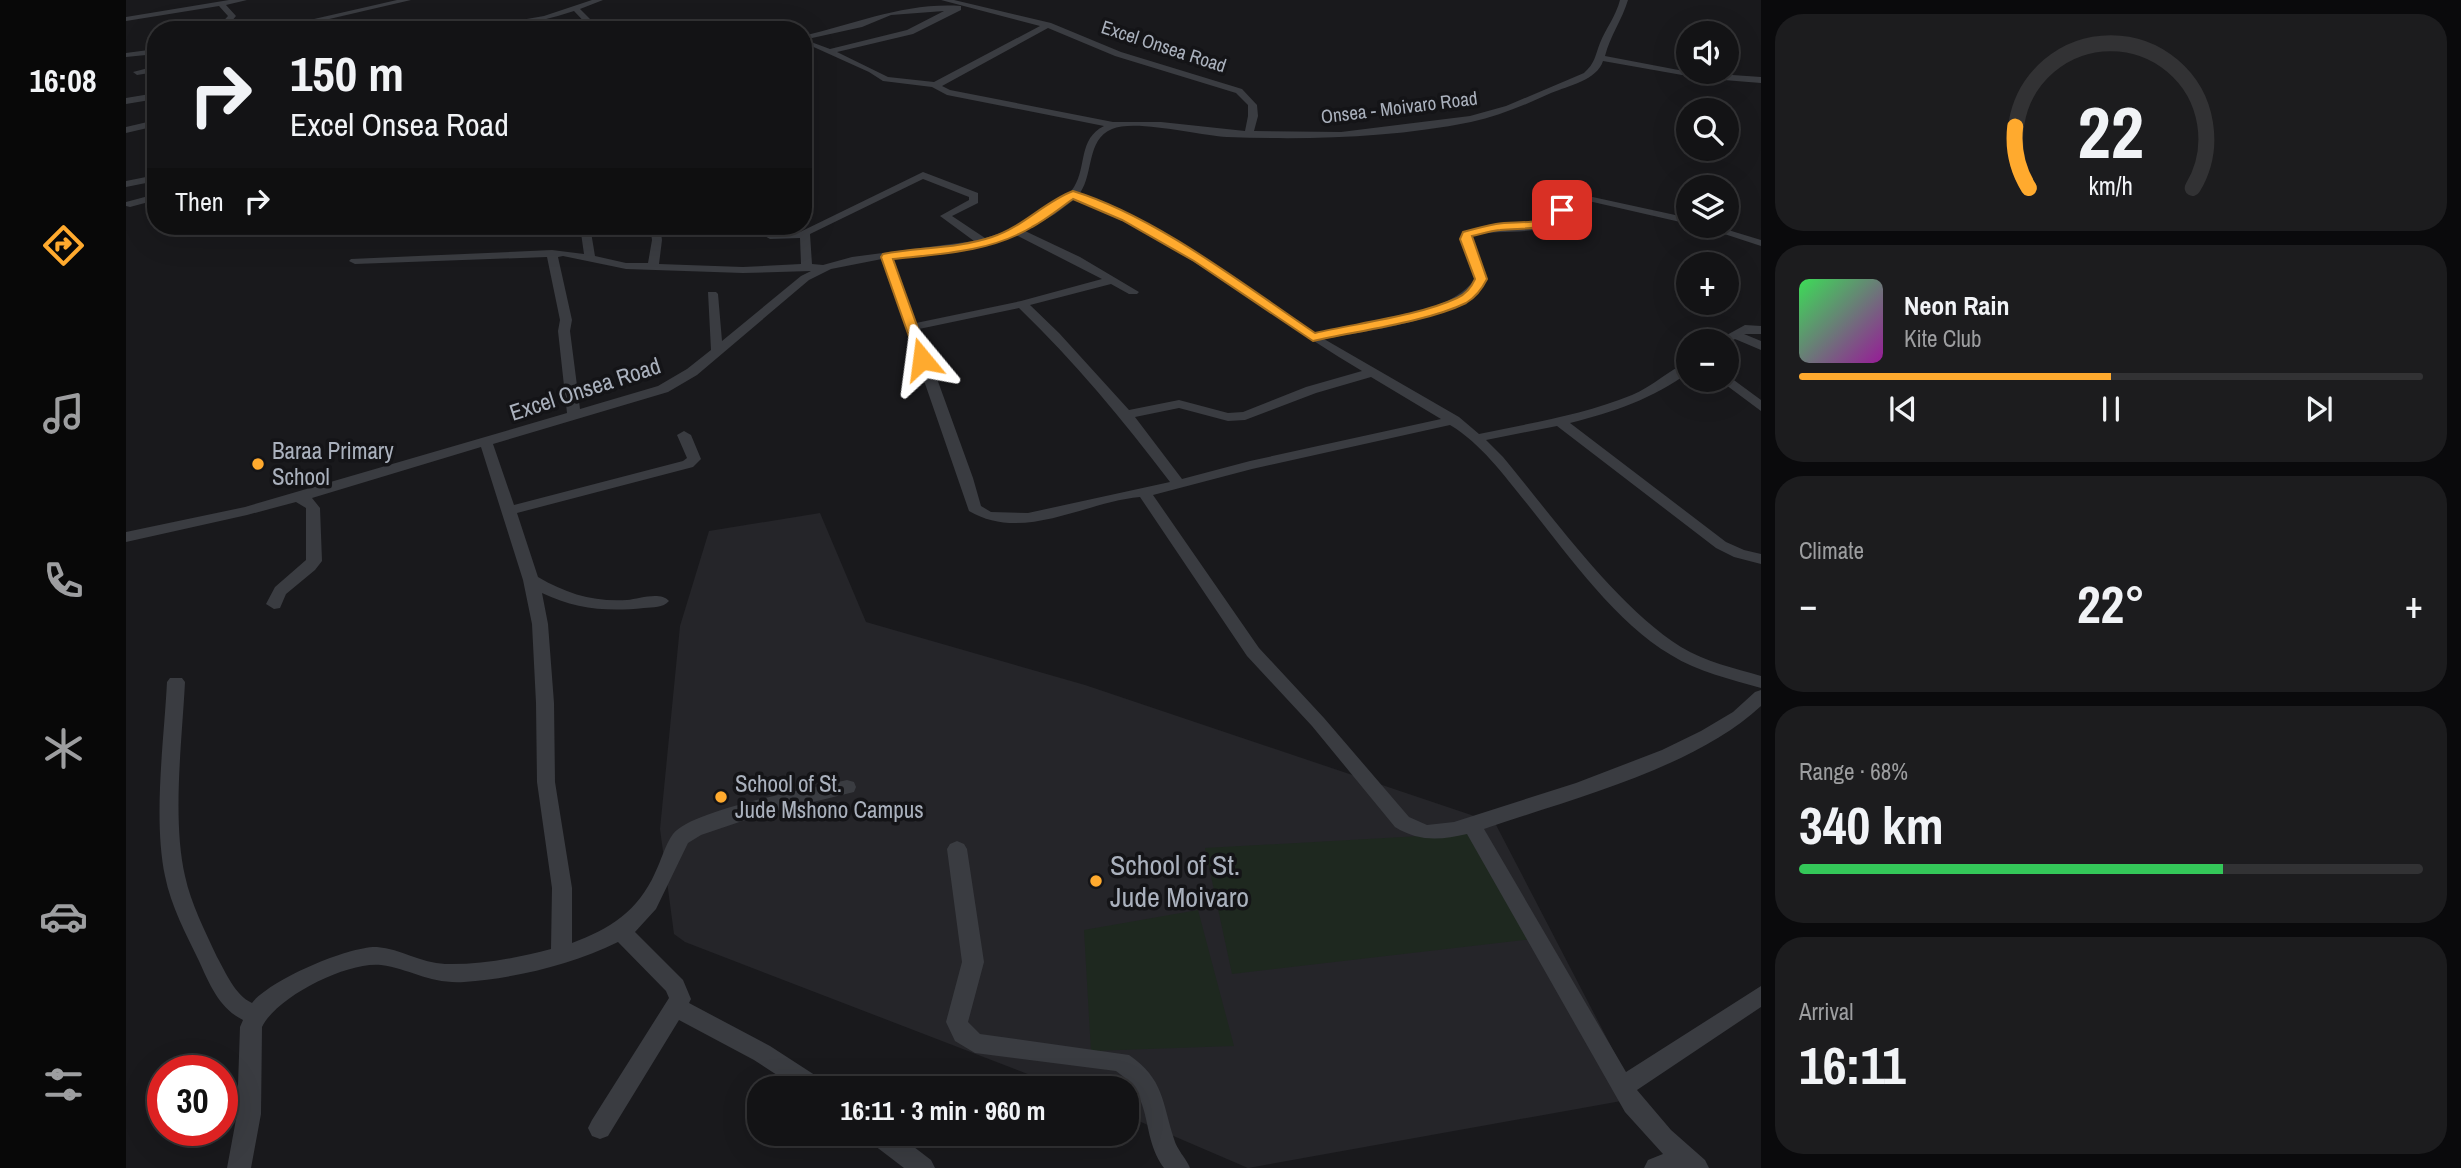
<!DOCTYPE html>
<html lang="en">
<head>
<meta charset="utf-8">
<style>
	:root { --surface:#131315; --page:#1c1c1e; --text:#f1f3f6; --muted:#9d9ea0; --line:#323234; --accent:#ffaa2e }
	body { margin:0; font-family:"Archivo Narrow",sans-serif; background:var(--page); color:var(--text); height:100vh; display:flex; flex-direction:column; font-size:26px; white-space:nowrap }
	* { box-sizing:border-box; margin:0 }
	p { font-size:23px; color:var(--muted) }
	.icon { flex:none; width:38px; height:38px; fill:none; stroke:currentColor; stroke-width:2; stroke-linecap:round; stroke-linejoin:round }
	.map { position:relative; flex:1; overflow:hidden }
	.side { display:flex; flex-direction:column; gap:14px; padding:14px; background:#0a0a0c; width:700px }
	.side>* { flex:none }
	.guide { position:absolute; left:21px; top:21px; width:665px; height:214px; border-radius:28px; box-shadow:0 7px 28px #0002,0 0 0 2px var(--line); background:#131315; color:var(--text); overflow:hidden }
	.controls { position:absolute; left:1550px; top:21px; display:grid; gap:14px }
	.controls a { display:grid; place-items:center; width:63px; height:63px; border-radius:50%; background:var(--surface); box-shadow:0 7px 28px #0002,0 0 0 2px var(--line); font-size:35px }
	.speed { position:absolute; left:21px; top:1055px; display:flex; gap:14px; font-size:35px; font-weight:700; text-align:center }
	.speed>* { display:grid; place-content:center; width:91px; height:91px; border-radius:50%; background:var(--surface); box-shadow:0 7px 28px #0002,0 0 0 2px var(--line); line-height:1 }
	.speed .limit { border:10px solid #d22; background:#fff; color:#111 }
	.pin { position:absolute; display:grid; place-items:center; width:60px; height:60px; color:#fff; margin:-30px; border-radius:14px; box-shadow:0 4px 10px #0006 }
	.me { position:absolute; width:77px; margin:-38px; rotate:344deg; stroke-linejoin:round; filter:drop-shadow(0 0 5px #0008) }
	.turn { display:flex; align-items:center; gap:24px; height:147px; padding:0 28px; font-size:32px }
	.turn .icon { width:91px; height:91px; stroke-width:2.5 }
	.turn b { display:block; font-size:49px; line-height:60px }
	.then { display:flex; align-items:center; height:66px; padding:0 28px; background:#0003; gap:14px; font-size:26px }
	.big { font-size:52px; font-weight:800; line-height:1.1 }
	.side .widget { flex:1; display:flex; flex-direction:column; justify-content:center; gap:10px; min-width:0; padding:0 24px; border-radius:28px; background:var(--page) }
	.side .dial { align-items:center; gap:0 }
	.dial svg { height:182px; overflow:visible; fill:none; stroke:var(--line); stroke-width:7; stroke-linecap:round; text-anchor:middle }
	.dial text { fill:var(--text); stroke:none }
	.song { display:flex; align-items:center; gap:21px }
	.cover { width:84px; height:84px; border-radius:10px; background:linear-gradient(135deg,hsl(130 70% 55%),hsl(300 70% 35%)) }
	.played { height:7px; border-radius:4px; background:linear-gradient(90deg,var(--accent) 50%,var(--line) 50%) }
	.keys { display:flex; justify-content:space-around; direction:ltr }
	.heat { display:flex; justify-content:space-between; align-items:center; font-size:38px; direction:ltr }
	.charge { height:10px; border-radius:5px; background:linear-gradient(90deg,#34c759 68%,var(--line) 0) }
	.trip { position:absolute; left:621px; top:1076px; width:392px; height:70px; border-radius:28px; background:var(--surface); box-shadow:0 7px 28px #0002,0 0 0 2px var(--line); font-weight:800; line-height:70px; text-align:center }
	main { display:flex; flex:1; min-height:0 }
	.tab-bar { display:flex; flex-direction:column; width:126px; justify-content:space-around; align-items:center; background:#080808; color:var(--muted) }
	.tab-bar .icon { width:49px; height:49px }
	.tab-bar .active { color:var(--accent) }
	.tab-bar b { font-size:32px; color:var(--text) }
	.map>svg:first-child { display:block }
	.built { fill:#252529 }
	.green { fill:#1e281f }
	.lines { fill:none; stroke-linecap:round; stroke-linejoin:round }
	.minor { fill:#3a3c41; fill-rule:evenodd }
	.route { fill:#ffaa2e; stroke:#a66e1e; stroke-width:2 }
	.poi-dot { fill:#ffaa2e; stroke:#141417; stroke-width:2.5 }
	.labels { text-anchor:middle; stroke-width:7; stroke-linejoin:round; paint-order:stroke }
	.far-street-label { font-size:19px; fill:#aab1bd; stroke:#141417 }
	.street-label { font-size:23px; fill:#aab1bd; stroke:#141417 }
	.poi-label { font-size:23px; fill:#aab1bd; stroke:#141417; text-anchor:start }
	.near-poi-label { font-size:28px; fill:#aab1bd; stroke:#141417; text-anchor:start }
</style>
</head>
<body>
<main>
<nav class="tab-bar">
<b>16:08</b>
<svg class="icon active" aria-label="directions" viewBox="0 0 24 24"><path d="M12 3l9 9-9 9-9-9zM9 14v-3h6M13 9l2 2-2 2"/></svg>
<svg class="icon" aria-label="music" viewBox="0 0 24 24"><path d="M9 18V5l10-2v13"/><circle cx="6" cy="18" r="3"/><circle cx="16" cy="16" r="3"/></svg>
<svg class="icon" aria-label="phone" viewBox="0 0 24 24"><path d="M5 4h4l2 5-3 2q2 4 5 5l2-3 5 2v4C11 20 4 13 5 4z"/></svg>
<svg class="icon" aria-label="climate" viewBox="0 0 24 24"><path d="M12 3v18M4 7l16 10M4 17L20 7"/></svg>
<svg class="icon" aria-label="car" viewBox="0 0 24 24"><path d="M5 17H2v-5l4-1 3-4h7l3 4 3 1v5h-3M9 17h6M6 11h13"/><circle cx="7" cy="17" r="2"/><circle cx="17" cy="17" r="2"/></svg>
<svg class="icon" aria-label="filters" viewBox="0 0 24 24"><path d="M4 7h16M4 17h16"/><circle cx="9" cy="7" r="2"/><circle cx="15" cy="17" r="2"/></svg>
</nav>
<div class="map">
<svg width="1635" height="1168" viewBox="0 0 1635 1168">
	<rect width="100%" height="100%" fill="#19191c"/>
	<polygon class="built" points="694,513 740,622 959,685 1369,823 1512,1098 1122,1168 1001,1116 1001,1088 938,1088 559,942 548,934 534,829 554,626 583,531"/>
	<g class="green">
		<polygon points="1348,833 1415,938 1106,974 1079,848"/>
		<polygon points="1072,910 1108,1046 965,1051 958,930"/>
	</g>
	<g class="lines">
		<g class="minor">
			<polygon points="103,0 121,0 100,5 110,16 98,30 89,30 102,16 93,6 0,21 0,17"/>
			<polygon points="271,0 285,0 156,30 140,30"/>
			<path d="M466,0H477L454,9L475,30H466L448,11C412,23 374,30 336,30L418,16Z"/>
			<path d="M815,0H828L925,23L995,52L1116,89L1131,105L1132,116L1128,131L1215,132L1344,116L1380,106L1458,73C1469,63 1469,56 1474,43C1480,28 1490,16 1494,0H1502C1496,20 1484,36 1479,56L1563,72L1635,77V83L1573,78L1477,61C1471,80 1442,86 1425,93C1399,105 1373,116 1345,122C1266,138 1182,140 1101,137C1074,136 1010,119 986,129C960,140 968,173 954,193C1038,231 1113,281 1189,333C1234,325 1321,317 1349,279L1335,239L1337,232C1367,221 1402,230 1429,212L1434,196L1439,191L1563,218V224L1445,197C1442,202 1442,212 1437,217C1415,239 1373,227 1346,236L1361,279C1330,322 1248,329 1198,339L1333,417L1353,434C1405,423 1457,415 1506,395C1526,387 1545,368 1563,362V372C1527,399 1487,412 1444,423L1600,542L1618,550L1635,554V564L1608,557L1590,548L1431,426L1360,440L1377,457C1427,517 1490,606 1555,647C1580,662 1608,668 1635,676V688C1604,679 1572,672 1545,655C1490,623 1442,555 1402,505C1379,477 1356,444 1324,425L1126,469L1027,495L1133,648L1198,718L1283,817L1301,825L1328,822L1450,783L1536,750L1575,731L1607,712L1629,692L1635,690V706C1567,769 1444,799 1358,829L1500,1072L1635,986V1007L1511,1090L1545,1130L1579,1160L1583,1168H1518L1522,1160L1537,1154L1499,1112L1341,834C1315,840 1293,842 1269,827L1186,726L1121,656L1014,497C958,502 897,543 843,511L756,259L705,269L683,280L571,375L542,392L367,444L388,505L557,461L561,458L551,435L558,431L565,435L575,459L567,467L391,513L412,577C441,594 468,602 501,600C513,599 534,591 543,601C537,608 527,607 518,608C481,612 449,609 416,593L422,624L428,703L429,782L446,888V943C484,929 512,911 529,873C535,861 539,845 547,834C567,809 687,788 721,780L728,782L730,787L728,792L634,815L575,835L562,843L530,909L509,932L557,980L565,999L563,1003L644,1046L698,1081L701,1088H671L628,1060L553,1020L482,1136L474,1139L466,1136L462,1128L466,1120L543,998L540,991L492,942C445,965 390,978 338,982C303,984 285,969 255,965C222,961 150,997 136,1027L135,1114L125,1168H101L111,1114L114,1027L117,1020C93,1008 84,985 73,961C60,934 45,906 39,876C27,818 38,741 41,682L44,678H56L59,682C56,741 46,819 59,876C65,904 79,931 91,957C100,973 109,995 126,1003C144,980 222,946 251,947C275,949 295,963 319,964C354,965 391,958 425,949L426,888L411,782L410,703L406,624L397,580L355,447L186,498L194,508L196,561L189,570L160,594L154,608L148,609L140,604L149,587L180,560V508L170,502L121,515L0,542V532L119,507L441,413L432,331L434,320L421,257L229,264L223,261L225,259L426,250L458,254L454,226H464L469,256L500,263H522L526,240L524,226H534L536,240L533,264L617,267L675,264L674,238L644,239L635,234L634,226H644L646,233L674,232L797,172L852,193V203L826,216L859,238C885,231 933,211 948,187C961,166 952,139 978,126L821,95L806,87L757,81L743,72L681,44L685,42L704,49L781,30L818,11L765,15L736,27L677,40V36C729,24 780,2 835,6V10L787,34L711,52L762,77L808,82L914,26ZM922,28L989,56L1110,93L1122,105V116L1119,131L1035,122H987L824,90L816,86ZM797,179L843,197V200L814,216L848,241L726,257L697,265L686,264L684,234ZM949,199C990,217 1030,237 1068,262C1125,297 1178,337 1236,371L1180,387L1117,412L1102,413L1053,400L1003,410L933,333L904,305L985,284L1003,294H1011L1013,292L954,257L899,231L929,214ZM890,235L976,279L895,301L790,323L767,258L859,246ZM437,256L500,269L617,273L685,271L675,276L596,341L592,294L590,292H582L585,350L561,369L532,386L454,409L444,331L446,320L432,257ZM893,308C949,362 997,420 1044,482L902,513L865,512L855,506L847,478L793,329ZM1245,377L1315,419L1124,461L1056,479L1009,417L1053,408L1102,421L1119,420L1190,393Z"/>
			<polygon points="302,28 312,30 298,30"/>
			<polygon points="30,49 30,54 0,57 0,53"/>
			<polygon points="30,66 30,72 11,75 7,72"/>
			<polygon points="30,93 30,99 0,104 0,98"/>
			<polygon points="30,120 30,126 0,133 0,127"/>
			<polygon points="30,175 30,181 0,187 0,181"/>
			<polygon points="30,194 30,200 4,207 0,206 0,202"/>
			<polygon points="1574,226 1589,226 1635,240 1635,246"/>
			<polygon points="1619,325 1635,326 1635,334 1618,334 1635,341 1635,350 1609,339 1601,343 1590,341"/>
			<polygon points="1601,375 1635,400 1635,411 1596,382 1595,380 1601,380"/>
			<path d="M831,841L838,844L841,849L858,962L842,1022L854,1034L1003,1055C1038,1079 1036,1102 1048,1139C1051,1150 1060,1158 1064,1168H1038C1013,1133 1030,1099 990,1071L849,1053L829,1041L820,1022L836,962L821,849L824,844Z"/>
			<polygon points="740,1134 771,1134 805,1160 809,1168 778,1168 744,1142"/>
		</g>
	</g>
	<path class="route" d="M947,191C1029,216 1118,285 1189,333C1232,323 1292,316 1331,298C1340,294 1345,288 1349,279L1334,239L1337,232C1348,229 1359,226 1370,224C1391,220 1418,228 1432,207L1441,210C1427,233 1398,227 1374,230C1364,231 1355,234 1346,236L1361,279C1356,289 1350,297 1340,303C1301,322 1231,331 1187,341L1068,261L996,220L947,199C934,208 921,219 906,227C865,252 814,254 767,259L803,359L796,363L792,362L755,257L757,254C793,247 830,249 866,237C897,227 918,202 947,191Z"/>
	<g class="poi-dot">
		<circle cx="132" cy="464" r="7"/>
		<circle cx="595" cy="797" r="7"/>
		<circle cx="970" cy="881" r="7"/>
	</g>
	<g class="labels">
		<g class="far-street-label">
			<text transform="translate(1038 46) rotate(18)" y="7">Excel Onsea Road</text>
			<text transform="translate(1273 107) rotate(-7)" y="7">Onsea - Moivaro Road</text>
		</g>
		<g class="street-label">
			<text transform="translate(459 389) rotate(-18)" y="8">Excel Onsea Road</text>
		</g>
		<g class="poi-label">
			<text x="146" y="459">Baraa Primary<tspan x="146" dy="26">School</tspan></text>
			<text x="609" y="792">School of St.<tspan x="609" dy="26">Jude Mshono Campus</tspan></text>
		</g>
		<g class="near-poi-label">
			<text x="984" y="875">School of St.<tspan x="984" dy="32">Jude Moivaro</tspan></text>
		</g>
	</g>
</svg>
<div class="controls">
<a><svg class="icon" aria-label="sound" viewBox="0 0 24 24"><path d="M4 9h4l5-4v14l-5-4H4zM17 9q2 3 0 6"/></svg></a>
<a><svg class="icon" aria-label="search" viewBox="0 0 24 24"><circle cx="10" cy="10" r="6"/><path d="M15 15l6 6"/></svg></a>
<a><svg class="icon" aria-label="layers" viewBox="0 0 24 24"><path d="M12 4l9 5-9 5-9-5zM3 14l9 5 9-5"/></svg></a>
<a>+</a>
<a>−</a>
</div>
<div class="speed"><div class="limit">30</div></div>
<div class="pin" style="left:1436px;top:210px;background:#d93025"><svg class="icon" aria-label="arrive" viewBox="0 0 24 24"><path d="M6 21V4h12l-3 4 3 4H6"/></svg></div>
<svg class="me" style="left:796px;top:359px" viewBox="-20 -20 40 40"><path d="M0-17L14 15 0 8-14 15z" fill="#ffaa2e" stroke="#fff" stroke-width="4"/></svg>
<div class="trip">16:11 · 3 min · 960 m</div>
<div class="guide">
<div class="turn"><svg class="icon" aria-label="right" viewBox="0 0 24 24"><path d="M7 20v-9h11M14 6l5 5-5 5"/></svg><div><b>150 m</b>Excel Onsea Road</div></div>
<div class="then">Then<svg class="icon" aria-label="right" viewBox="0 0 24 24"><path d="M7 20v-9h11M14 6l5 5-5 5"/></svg></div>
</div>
</div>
<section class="side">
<div class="widget dial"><svg viewBox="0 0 100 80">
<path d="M14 69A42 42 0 1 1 86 69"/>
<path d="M14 69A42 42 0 0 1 8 42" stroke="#ffaa2e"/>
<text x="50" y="56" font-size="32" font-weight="700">22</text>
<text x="50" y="72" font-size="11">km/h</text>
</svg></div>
<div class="widget">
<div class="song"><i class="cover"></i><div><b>Neon Rain</b><p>Kite Club</p></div></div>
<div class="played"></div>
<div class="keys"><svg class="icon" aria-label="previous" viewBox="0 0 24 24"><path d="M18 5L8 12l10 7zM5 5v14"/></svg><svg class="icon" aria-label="pause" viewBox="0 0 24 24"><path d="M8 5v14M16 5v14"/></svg><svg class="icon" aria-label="next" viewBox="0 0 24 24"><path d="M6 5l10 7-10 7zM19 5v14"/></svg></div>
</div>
<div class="widget"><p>Climate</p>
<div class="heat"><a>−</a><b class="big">22°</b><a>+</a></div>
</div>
<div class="widget"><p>Range · 68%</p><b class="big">340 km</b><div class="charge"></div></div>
<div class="widget"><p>Arrival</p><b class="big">16:11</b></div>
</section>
</main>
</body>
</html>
